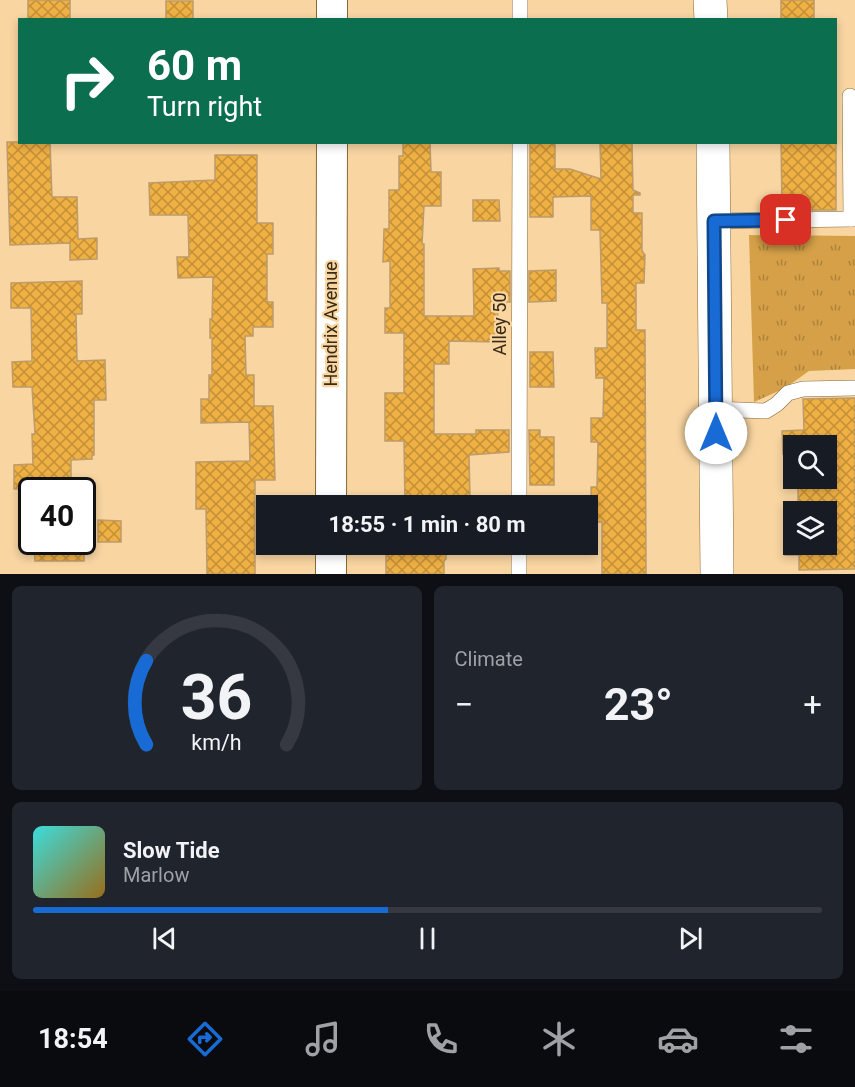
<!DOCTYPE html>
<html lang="en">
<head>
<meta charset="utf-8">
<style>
	:root { --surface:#171b24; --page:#20242c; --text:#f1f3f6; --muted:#9ea1a6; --line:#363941; --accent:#186bd5 }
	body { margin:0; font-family:Roboto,sans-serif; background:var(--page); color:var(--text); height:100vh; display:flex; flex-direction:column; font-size:22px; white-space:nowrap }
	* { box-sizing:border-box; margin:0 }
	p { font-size:20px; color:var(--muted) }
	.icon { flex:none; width:33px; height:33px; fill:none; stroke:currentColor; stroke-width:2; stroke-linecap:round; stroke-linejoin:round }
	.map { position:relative; height:574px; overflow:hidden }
	.sheet { display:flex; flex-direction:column; gap:12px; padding:12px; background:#0d0f14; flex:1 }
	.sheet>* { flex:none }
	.top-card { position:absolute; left:18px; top:18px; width:819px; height:126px; border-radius:0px; box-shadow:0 3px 9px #0003; background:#0b6e4f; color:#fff; overflow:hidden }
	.fabs { position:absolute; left:783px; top:435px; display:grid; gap:12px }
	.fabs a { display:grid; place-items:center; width:54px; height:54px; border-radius:0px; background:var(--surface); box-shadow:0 3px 9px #0003; font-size:30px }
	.speed { position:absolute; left:18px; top:477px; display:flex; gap:12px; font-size:30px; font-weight:700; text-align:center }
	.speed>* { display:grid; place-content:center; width:78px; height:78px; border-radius:50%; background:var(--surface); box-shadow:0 3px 9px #0003; line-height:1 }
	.speed .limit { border:3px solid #111; border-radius:9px; background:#fff; color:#111 }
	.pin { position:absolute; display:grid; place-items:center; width:51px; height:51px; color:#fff; margin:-26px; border-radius:12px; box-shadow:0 3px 9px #0006 }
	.me { position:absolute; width:66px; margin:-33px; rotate:0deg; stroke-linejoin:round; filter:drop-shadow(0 0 4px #0008) }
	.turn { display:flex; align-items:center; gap:21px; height:126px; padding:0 30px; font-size:27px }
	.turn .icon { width:78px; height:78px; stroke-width:2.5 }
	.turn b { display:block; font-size:42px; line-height:51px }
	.big { font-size:45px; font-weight:700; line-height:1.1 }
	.sheet .card { flex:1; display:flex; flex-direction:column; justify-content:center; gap:9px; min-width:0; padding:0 21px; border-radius:9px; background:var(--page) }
	.sheet .dial { align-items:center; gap:0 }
	.dial svg { height:156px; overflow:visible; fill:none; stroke:var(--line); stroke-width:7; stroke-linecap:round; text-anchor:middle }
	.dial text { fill:var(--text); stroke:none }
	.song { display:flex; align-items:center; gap:18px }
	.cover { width:72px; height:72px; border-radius:9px; background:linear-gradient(135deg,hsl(180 70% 55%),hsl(40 70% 35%)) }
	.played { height:6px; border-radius:3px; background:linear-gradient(90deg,var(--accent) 45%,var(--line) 45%) }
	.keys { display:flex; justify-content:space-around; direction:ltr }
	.heat { display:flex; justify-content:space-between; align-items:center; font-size:33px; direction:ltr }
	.sheet .tiles { flex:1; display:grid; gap:12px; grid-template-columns:1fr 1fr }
	.card:last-child { grid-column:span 2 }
	.trip { position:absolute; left:256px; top:495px; width:342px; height:60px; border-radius:0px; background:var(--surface); box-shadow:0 3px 9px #0003; font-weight:700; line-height:60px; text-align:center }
	.tabs { display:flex; height:96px; justify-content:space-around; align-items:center; background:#090b0e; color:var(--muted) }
	.tabs .icon { width:42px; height:42px }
	.tabs .selected { color:var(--accent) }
	.tabs b { font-size:27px; color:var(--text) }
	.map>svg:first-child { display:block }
	.park { fill:url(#park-tufts) }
	.building { fill:url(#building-cross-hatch); stroke:#bd9c6a; stroke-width:1.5; fill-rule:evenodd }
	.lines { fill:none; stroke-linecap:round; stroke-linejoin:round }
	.service-casing { stroke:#876837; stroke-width:16 }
	.minor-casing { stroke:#876837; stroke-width:32 }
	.tertiary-casing { stroke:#876837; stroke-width:34 }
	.service { stroke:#fff; stroke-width:15 }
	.minor { stroke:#fff; stroke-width:30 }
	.tertiary { stroke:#fff; stroke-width:33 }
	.route-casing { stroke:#10468a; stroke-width:15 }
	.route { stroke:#186bd5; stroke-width:10 }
	.labels { text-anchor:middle; stroke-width:4.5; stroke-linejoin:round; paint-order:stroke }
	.street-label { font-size:18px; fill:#382b16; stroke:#f8d5a1 }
</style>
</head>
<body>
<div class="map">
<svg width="855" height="574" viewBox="0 0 855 574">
	<defs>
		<pattern id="park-tufts" width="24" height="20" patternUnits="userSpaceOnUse" patternTransform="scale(1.5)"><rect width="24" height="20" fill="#d5a047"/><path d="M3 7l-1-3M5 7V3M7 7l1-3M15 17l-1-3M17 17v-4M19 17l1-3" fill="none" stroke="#ae833a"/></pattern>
		<pattern id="building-cross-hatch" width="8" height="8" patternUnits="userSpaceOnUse" patternTransform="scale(1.5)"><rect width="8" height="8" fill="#efb044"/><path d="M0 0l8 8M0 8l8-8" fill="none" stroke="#c38f38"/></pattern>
	</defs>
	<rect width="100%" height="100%" fill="#f8d5a1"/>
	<polygon class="park" points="749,235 855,236 855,369 809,371 785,388 754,402"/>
	<g class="building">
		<rect x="28" y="0" width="42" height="20"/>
		<rect x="781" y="0" width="33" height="20"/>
		<rect x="166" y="1" width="27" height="19"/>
		<polygon points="7,142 50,142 52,197 77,197 78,239 97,238 97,259 70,260 70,243 10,245"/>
		<polygon points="403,142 430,142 431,172 441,172 441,206 424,206 422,244 424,244 424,316 474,316 473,269 499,268 499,271 510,271 510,302 498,302 497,342 449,341 449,364 434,364 434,434 476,434 476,430 509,430 509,452 469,455 470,497 450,497 450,506 405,506 404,441 385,441 385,393 404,393 404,333 385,333 385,308 390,308 390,261 383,262 384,229 389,229 389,190 399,190 399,156 403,156"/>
		<polygon points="530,142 555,142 555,169 570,169 601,179 600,142 632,142 633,190 640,193 640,195 633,195 633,213 642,213 642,251 645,255 644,283 636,283 636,330 645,330 646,574 602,574 602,522 592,522 591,487 597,487 598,442 591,442 591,418 603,418 604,378 596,378 595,348 607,348 607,303 602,303 600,230 591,230 591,196 553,197 553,217 530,217"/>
		<polygon points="781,142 836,142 836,210 812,210 812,207 782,207"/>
		<polygon points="215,155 257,155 257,223 273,223 273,254 267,254 267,302 273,302 273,327 253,327 253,336 245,336 246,375 254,375 254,406 273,406 275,480 255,480 255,574 207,574 206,509 196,509 196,462 250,461 249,422 201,423 201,399 209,399 209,375 212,375 212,338 210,338 210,319 212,319 213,277 178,278 177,257 189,257 188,215 150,215 149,183 215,180"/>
		<polygon points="473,200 499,200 500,221 473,221"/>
		<polygon points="556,270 556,301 529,302 529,271"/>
		<polygon points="82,281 82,314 76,314 77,361 105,360 106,400 94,400 94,455 92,455 92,459 71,460 71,480 67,480 67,484 42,485 42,487 38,487 38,489 14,489 14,465 33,464 32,434 35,434 32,387 13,387 12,362 32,361 31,308 11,308 11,283"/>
		<polygon points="530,352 553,352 554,387 530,387"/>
		<path d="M855,398V569L799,570V555H785L784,502H798V478H826V446H794V454H783L782,431L804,430L803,399ZM794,512H826V544H794Z"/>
		<polygon points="529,430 540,430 540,437 554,437 554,485 530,485"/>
		<polygon points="98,520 121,521 121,542 98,542"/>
		<polygon points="34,542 84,542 84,561 35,561"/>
		<polygon points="386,544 446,544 446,559 444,561 444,574 386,574"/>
	</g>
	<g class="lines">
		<g class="service-casing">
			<g id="service">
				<polyline points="520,20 520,0"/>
				<polyline points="850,96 851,219"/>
				<polyline points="714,221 855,219"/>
				<polyline points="716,409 766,411 777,404 788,393 803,389 855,388"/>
				<polyline points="519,506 520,142"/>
				<polyline points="519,574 519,544"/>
			</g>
		</g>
		<g class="minor-casing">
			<g id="minor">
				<polyline points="332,20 332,0"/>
				<polyline points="331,506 332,142"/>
				<polyline points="331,574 331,544"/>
			</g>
		</g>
		<g class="tertiary-casing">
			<g id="tertiary">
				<polyline points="710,0 711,20"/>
				<polyline points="713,142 717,574"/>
			</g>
		</g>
		<use href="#service" class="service"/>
		<use href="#minor" class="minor"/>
		<use href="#tertiary" class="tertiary"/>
	</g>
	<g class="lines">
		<g class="route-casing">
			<polyline id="route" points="716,433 714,221 786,220"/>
		</g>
		<use href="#route" class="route"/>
	</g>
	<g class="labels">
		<g class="street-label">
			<text transform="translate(331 324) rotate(-90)" y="6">Hendrix Avenue</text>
			<text transform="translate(500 324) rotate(-90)" y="6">Alley 50</text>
		</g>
	</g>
</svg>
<div class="fabs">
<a><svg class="icon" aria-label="search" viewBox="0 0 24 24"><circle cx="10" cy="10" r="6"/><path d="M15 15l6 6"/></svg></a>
<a><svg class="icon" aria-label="layers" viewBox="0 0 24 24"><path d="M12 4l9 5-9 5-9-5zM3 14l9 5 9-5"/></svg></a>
</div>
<div class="speed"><div class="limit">40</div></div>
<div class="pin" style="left:786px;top:220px;background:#d93025"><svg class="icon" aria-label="arrive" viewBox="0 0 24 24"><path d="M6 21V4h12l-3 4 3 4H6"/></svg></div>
<svg class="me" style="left:716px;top:433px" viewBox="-20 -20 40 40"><circle r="19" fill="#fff"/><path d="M0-13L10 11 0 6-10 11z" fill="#186bd5"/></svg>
<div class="trip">18:55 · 1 min · 80 m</div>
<div class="top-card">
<div class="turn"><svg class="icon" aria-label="right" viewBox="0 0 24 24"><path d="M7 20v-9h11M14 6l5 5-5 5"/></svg><div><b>60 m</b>Turn right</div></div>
</div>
</div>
<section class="sheet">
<div class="tiles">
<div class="card dial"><svg viewBox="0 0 100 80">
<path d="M14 69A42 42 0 1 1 86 69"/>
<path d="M14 69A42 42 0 0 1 14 26" stroke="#186bd5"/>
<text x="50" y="56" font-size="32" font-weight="700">36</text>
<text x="50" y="72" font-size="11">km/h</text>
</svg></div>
<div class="card"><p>Climate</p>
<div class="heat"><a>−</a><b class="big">23°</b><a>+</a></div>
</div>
<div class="card">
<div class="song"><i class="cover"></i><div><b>Slow Tide</b><p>Marlow</p></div></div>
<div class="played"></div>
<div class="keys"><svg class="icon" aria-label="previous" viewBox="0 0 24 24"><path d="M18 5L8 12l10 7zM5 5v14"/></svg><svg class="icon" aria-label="pause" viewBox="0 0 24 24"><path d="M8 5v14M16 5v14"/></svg><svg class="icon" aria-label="next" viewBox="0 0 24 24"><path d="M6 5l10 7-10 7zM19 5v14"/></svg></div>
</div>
</div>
</section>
<nav class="tabs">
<b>18:54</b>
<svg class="icon selected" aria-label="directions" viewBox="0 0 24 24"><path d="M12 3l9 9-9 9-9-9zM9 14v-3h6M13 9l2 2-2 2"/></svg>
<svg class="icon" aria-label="music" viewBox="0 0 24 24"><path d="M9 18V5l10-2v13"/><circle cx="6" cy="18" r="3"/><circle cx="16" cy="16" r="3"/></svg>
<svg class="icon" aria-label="phone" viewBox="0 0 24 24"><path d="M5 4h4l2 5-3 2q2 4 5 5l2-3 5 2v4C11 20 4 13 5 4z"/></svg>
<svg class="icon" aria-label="climate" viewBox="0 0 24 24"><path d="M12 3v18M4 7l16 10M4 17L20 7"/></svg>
<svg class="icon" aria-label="car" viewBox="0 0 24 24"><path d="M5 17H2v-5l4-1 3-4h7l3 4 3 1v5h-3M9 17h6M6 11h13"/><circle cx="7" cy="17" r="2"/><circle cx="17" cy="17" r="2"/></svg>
<svg class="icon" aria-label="filters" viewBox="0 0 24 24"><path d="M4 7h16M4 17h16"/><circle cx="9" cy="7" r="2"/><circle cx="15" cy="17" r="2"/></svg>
</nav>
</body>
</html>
